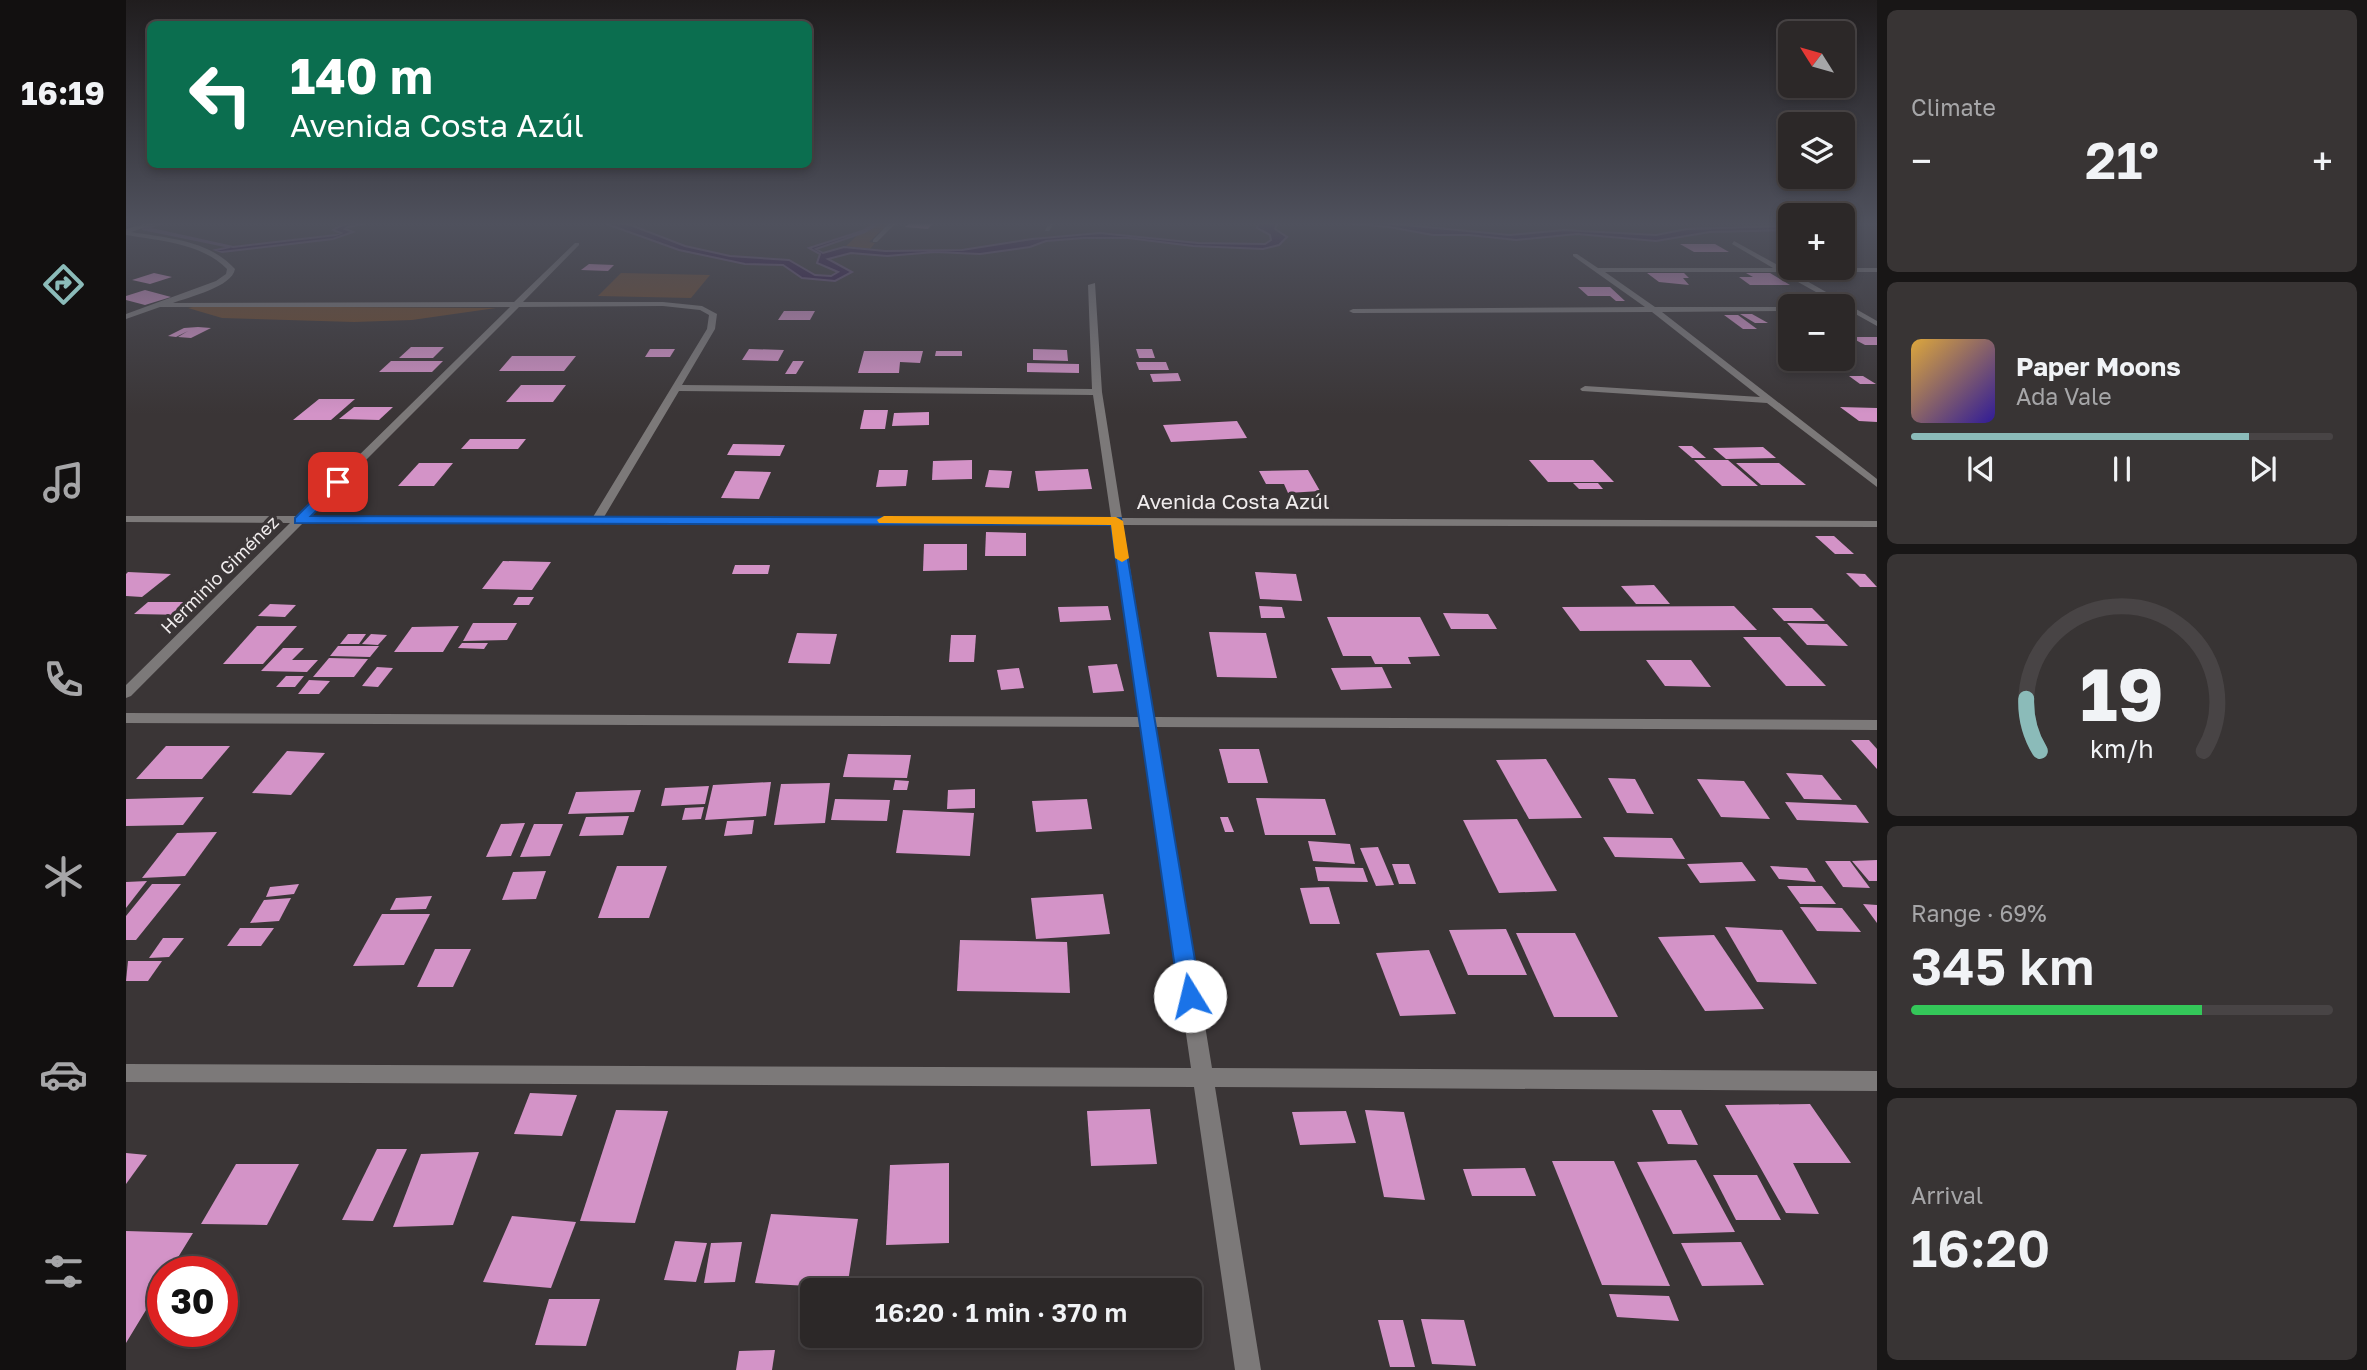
<!DOCTYPE html>
<html lang="en">
<head>
<meta charset="utf-8">
<style>
	:root { --surface:#2c2828; --page:#383434; --text:#f1f3f6; --muted:#a6a6a8; --line:#484445; --accent:#8bbbb9 }
	body { margin:0; font-family:"Golos Text",sans-serif; background:var(--page); color:var(--text); height:100vh; display:flex; flex-direction:column; font-size:26px; white-space:nowrap }
	* { box-sizing:border-box; margin:0 }
	p { font-size:23px; color:var(--muted) }
	.icon { flex:none; width:38px; height:38px; fill:none; stroke:currentColor; stroke-width:2; stroke-linecap:round; stroke-linejoin:round }
	.map { position:relative; flex:1; overflow:hidden }
	.drawer { display:flex; flex-direction:column; gap:10px; padding:10px; background:#181616; width:490px }
	.drawer>* { flex:none }
	.banner { position:absolute; left:21px; top:21px; width:665px; height:147px; border-radius:10px; box-shadow:0 4px 10px #0003,0 0 0 2px var(--line); background:#0b6e4f; color:#fff; overflow:hidden }
	.needle { width:46px; rotate:307deg }
	.fabs { position:absolute; left:1652px; top:21px; display:grid; gap:14px }
	.fabs a { display:grid; place-items:center; width:77px; height:77px; border-radius:10px; background:var(--surface); box-shadow:0 4px 10px #0003,0 0 0 2px var(--line); font-size:35px }
	.speed { position:absolute; left:21px; top:1256px; display:flex; gap:14px; font-size:35px; font-weight:700; text-align:center }
	.speed>* { display:grid; place-content:center; width:91px; height:91px; border-radius:50%; background:var(--surface); box-shadow:0 4px 10px #0003,0 0 0 2px var(--line); line-height:1 }
	.speed .limit { border:10px solid #d22; background:#fff; color:#111 }
	.pin { position:absolute; display:grid; place-items:center; width:60px; height:60px; color:#fff; margin:-30px; border-radius:14px; box-shadow:0 4px 10px #0006 }
	.me { position:absolute; width:77px; margin:-38px; rotate:351deg; stroke-linejoin:round; filter:drop-shadow(0 0 5px #0008) }
	.turn { display:flex; align-items:center; gap:24px; height:147px; padding:0 28px; font-size:32px }
	.turn .icon { width:91px; height:91px; stroke-width:2.5 }
	.turn b { display:block; font-size:49px; line-height:60px }
	.big { font-size:52px; font-weight:600; line-height:1.1 }
	.drawer .tile { flex:1; display:flex; flex-direction:column; justify-content:center; gap:10px; min-width:0; padding:0 24px; border-radius:10px; background:var(--page) }
	.drawer .dial { align-items:center; gap:0 }
	.dial svg { height:182px; overflow:visible; fill:none; stroke:var(--line); stroke-width:7; stroke-linecap:round; text-anchor:middle }
	.dial text { fill:var(--text); stroke:none }
	.song { display:flex; align-items:center; gap:21px }
	.cover { width:84px; height:84px; border-radius:10px; background:linear-gradient(135deg,hsl(40 70% 55%),hsl(250 70% 35%)) }
	.played { height:7px; border-radius:4px; background:linear-gradient(90deg,var(--accent) 80%,var(--line) 80%) }
	.keys { display:flex; justify-content:space-around; direction:ltr }
	.heat { display:flex; justify-content:space-between; align-items:center; font-size:38px; direction:ltr }
	.charge { height:10px; border-radius:5px; background:linear-gradient(90deg,#34c759 69%,var(--line) 0) }
	.trip { position:absolute; left:674px; top:1278px; width:402px; height:70px; border-radius:10px; background:var(--surface); box-shadow:0 4px 10px #0003,0 0 0 2px var(--line); font-weight:600; line-height:70px; text-align:center }
	main { display:flex; flex:1; min-height:0 }
	.tab-bar { display:flex; flex-direction:column; width:126px; justify-content:space-around; align-items:center; background:#121010; color:var(--muted) }
	.tab-bar .icon { width:49px; height:49px }
	.tab-bar .selected { color:var(--accent) }
	.tab-bar b { font-size:32px; color:var(--text) }
	.map>svg:first-child { display:block }
	.green { fill:#6c482a }
	.water { fill:#2c0c46; stroke:#674f78; stroke-width:2 }
	.building { fill:#d393c7 }
	.lines { fill:none; stroke-linecap:round; stroke-linejoin:round }
	.street { fill:#7c7979; fill-rule:evenodd }
	.route { fill:#1a73e8; stroke:#114b97; stroke-width:2 }
	.slow { fill:#f59e0b }
	.labels { text-anchor:middle; stroke-width:7; stroke-linejoin:round; paint-order:stroke }
	.far-street-label { font-size:18px; fill:#f0eced; stroke:#3a3536 }
	.street-label { font-size:21px; fill:#f0eced; stroke:#3a3536 }
</style>
</head>
<body>
<main>
<nav class="tab-bar">
<b>16:19</b>
<svg class="icon selected" aria-label="directions" viewBox="0 0 24 24"><path d="M12 3l9 9-9 9-9-9zM9 14v-3h6M13 9l2 2-2 2"/></svg>
<svg class="icon" aria-label="music" viewBox="0 0 24 24"><path d="M9 18V5l10-2v13"/><circle cx="6" cy="18" r="3"/><circle cx="16" cy="16" r="3"/></svg>
<svg class="icon" aria-label="phone" viewBox="0 0 24 24"><path d="M5 4h4l2 5-3 2q2 4 5 5l2-3 5 2v4C11 20 4 13 5 4z"/></svg>
<svg class="icon" aria-label="climate" viewBox="0 0 24 24"><path d="M12 3v18M4 7l16 10M4 17L20 7"/></svg>
<svg class="icon" aria-label="car" viewBox="0 0 24 24"><path d="M5 17H2v-5l4-1 3-4h7l3 4 3 1v5h-3M9 17h6M6 11h13"/><circle cx="7" cy="17" r="2"/><circle cx="17" cy="17" r="2"/></svg>
<svg class="icon" aria-label="filters" viewBox="0 0 24 24"><path d="M4 7h16M4 17h16"/><circle cx="9" cy="7" r="2"/><circle cx="15" cy="17" r="2"/></svg>
</nav>
<div class="map">
<svg width="1751" height="1370" viewBox="0 0 1751 1370">
	<rect width="100%" height="100%" fill="#3a3536"/>
	<g class="green">
		<polygon points="746,222 764,222 743,242 749,243 744,249 720,246"/>
		<polygon points="495,273 584,275 565,298 472,296"/>
		<polygon points="72,306 370,308 286,320 228,322 96,318 62,308"/>
	</g>
	<g class="water">
		<path d="M42,222L21,228L107,247L210,235L215,233L207,230C219,222 233,222 247,222L222,227L219,229L227,232L207,239L96,252L90,250L104,247L16,229Z"/>
		<polygon points="475,222 502,224 559,246 604,256 663,260 689,275 705,276 712,272 691,263 694,254 683,248 736,231 754,222 739,232 690,249 697,253 718,247 759,251 836,250 906,239 974,233 1072,243 1139,244 1145,240 1144,235 1131,228 1133,222 1152,222 1149,229 1161,237 1153,245 1137,249 1067,246 1002,238 958,238 920,241 904,247 854,254 809,252 761,256 725,253 702,259 726,272 709,281 676,278 657,265 619,264 553,250"/>
		<polygon points="1208,222 1247,222 1384,235 1438,230 1530,235 1561,229 1664,226 1664,230 1584,232 1530,241 1451,234 1390,240 1343,235 1307,235 1263,227"/>
	</g>
	<g class="building">
		<polygon points="785,222 808,222 802,229 779,227"/>
		<polygon points="1554,244 1589,244 1603,252 1568,252"/>
		<polygon points="463,264 488,265 482,271 455,270"/>
		<polygon points="28,273 46,277 24,284 6,280"/>
		<polygon points="1521,273 1558,273 1563,278 1557,278 1563,285 1533,282"/>
		<polygon points="1620,273 1644,273 1664,285 1624,285 1613,277 1627,277"/>
		<polygon points="1452,287 1484,287 1499,301 1490,301 1484,296 1462,296"/>
		<polygon points="19,290 45,297 19,305 0,300 0,296"/>
		<polygon points="658,311 689,311 684,320 652,320"/>
		<polygon points="1614,314 1626,314 1642,323 1629,323"/>
		<polygon points="1598,315 1612,315 1631,329 1617,329"/>
		<polygon points="58,328 72,327 85,328 65,338 52,337 62,331 50,337 42,336"/>
		<polygon points="1724,337 1751,337 1751,345 1739,345"/>
		<polygon points="285,347 318,347 307,358 273,358"/>
		<polygon points="524,349 549,349 544,357 519,357"/>
		<polygon points="623,349 658,350 652,361 616,360"/>
		<polygon points="907,349 941,350 942,361 907,360"/>
		<polygon points="1010,349 1026,349 1029,358 1013,358"/>
		<polygon points="738,351 797,351 794,363 774,362 773,373 732,373"/>
		<polygon points="810,351 836,351 836,356 809,356"/>
		<polygon points="386,356 450,356 438,371 373,371"/>
		<polygon points="265,361 317,361 306,372 253,372"/>
		<polygon points="667,361 678,361 670,374 659,374"/>
		<polygon points="1010,362 1040,362 1043,370 1013,370"/>
		<polygon points="901,363 953,364 953,373 901,372"/>
		<polygon points="1052,373 1055,381 1027,382 1024,374"/>
		<polygon points="1723,376 1737,376 1750,384 1734,384"/>
		<polygon points="395,385 440,385 427,402 380,402"/>
		<polygon points="193,399 229,399 205,420 167,420"/>
		<polygon points="228,407 267,407 253,420 213,419"/>
		<polygon points="1714,407 1751,408 1751,422 1733,421"/>
		<polygon points="738,410 762,410 759,429 734,429"/>
		<polygon points="803,412 803,425 766,426 768,413"/>
		<polygon points="1111,421 1121,438 1045,442 1037,425"/>
		<polygon points="344,439 400,439 392,449 335,449"/>
		<polygon points="607,444 659,445 654,456 601,455"/>
		<polygon points="1552,446 1566,446 1580,458 1566,458"/>
		<polygon points="1637,447 1650,458 1600,459 1587,448"/>
		<polygon points="846,460 846,479 806,480 807,461"/>
		<polygon points="1403,460 1467,460 1488,482 1422,482"/>
		<polygon points="1568,460 1602,460 1632,486 1596,486"/>
		<polygon points="293,463 327,463 308,486 272,486"/>
		<polygon points="1610,463 1653,463 1680,485 1635,485"/>
		<polygon points="962,469 966,489 912,491 909,471"/>
		<polygon points="753,470 782,470 780,486 750,487"/>
		<polygon points="863,470 886,471 883,488 859,487"/>
		<polygon points="1182,470 1194,491 1162,493 1158,484 1140,484 1133,471"/>
		<polygon points="609,471 645,472 633,499 595,498"/>
		<polygon points="1447,483 1472,483 1477,489 1453,489"/>
		<polygon points="860,532 900,533 900,556 859,556"/>
		<polygon points="1689,536 1708,536 1728,554 1709,554"/>
		<polygon points="798,544 841,544 841,570 797,571"/>
		<polygon points="377,561 425,562 406,590 356,589"/>
		<polygon points="609,565 644,565 642,574 606,574"/>
		<polygon points="2,572 45,574 16,597 0,596 0,574"/>
		<polygon points="1129,572 1170,574 1176,601 1134,599"/>
		<polygon points="1720,573 1739,574 1751,587 1734,587"/>
		<polygon points="1528,585 1544,604 1510,604 1495,586"/>
		<polygon points="392,597 408,597 403,605 387,605"/>
		<polygon points="22,602 74,602 60,615 8,614"/>
		<polygon points="144,604 170,605 159,617 132,616"/>
		<polygon points="982,606 985,620 934,622 932,607"/>
		<polygon points="1133,606 1156,607 1159,618 1135,618"/>
		<polygon points="1608,606 1631,630 1454,631 1436,607"/>
		<polygon points="1646,608 1686,608 1699,621 1658,621"/>
		<polygon points="1317,613 1362,614 1371,629 1325,629"/>
		<polygon points="1201,617 1294,617 1314,656 1282,657 1285,664 1249,664 1245,656 1217,656"/>
		<polygon points="347,623 391,623 381,640 337,641"/>
		<polygon points="1661,623 1701,624 1722,646 1681,645"/>
		<polygon points="131,626 171,626 137,664 97,664"/>
		<polygon points="333,626 317,652 268,652 286,627"/>
		<polygon points="1083,632 1140,633 1151,678 1091,677"/>
		<polygon points="671,633 711,634 704,664 662,663"/>
		<polygon points="222,634 240,634 233,644 214,644"/>
		<polygon points="245,634 261,635 252,645 236,644"/>
		<polygon points="825,635 850,635 848,662 823,662"/>
		<polygon points="1617,637 1654,637 1700,686 1660,686"/>
		<polygon points="336,643 362,643 358,649 332,648"/>
		<polygon points="212,646 253,646 244,657 204,656"/>
		<polygon points="157,648 178,648 166,660 192,660 181,672 135,671"/>
		<polygon points="203,658 242,659 228,677 187,677"/>
		<polygon points="1520,660 1565,660 1585,687 1539,686"/>
		<polygon points="991,664 998,691 967,693 962,666"/>
		<polygon points="251,667 267,668 252,687 236,686"/>
		<polygon points="1256,667 1266,688 1215,690 1205,668"/>
		<polygon points="893,668 898,688 875,690 871,670"/>
		<polygon points="160,676 178,676 169,687 150,687"/>
		<polygon points="183,680 204,681 193,694 172,694"/>
		<polygon points="1725,740 1743,740 1751,749 1751,769"/>
		<polygon points="40,746 104,746 76,779 10,779"/>
		<polygon points="1093,749 1133,749 1142,783 1102,783"/>
		<polygon points="161,751 199,753 165,795 126,793"/>
		<polygon points="722,754 785,755 781,778 717,777"/>
		<polygon points="1420,759 1456,818 1403,819 1370,760"/>
		<polygon points="1660,773 1696,775 1716,800 1678,799"/>
		<polygon points="1482,778 1509,779 1528,814 1501,813"/>
		<polygon points="1571,779 1618,781 1644,819 1595,817"/>
		<polygon points="769,780 783,781 781,790 767,790"/>
		<polygon points="645,782 640,816 579,820 587,785"/>
		<polygon points="704,783 699,823 648,825 655,784"/>
		<polygon points="583,786 579,804 535,806 539,788"/>
		<polygon points="849,789 849,808 821,809 822,790"/>
		<polygon points="515,790 508,812 442,814 450,792"/>
		<polygon points="78,797 57,825 0,826 0,799"/>
		<polygon points="1130,798 1199,799 1210,835 1139,835"/>
		<polygon points="709,799 764,800 761,821 705,820"/>
		<polygon points="961,799 966,829 910,832 906,801"/>
		<polygon points="1659,802 1730,805 1743,823 1671,820"/>
		<polygon points="578,807 575,819 556,820 559,808"/>
		<polygon points="777,810 848,813 844,856 770,853"/>
		<polygon points="503,816 497,835 453,836 460,817"/>
		<polygon points="1094,817 1102,817 1108,832 1099,832"/>
		<polygon points="1391,819 1431,891 1373,893 1337,820"/>
		<polygon points="628,820 626,834 598,836 601,821"/>
		<polygon points="399,823 385,856 360,857 375,824"/>
		<polygon points="408,824 437,824 424,856 394,857"/>
		<polygon points="91,832 59,876 16,878 51,833"/>
		<polygon points="1477,837 1546,838 1559,859 1489,857"/>
		<polygon points="1182,841 1224,844 1229,864 1187,861"/>
		<polygon points="1252,847 1268,885 1250,886 1234,848"/>
		<polygon points="1751,860 1751,881 1743,881 1726,861"/>
		<polygon points="1699,861 1724,861 1744,888 1717,887"/>
		<polygon points="1616,862 1630,881 1574,883 1561,864"/>
		<polygon points="1266,864 1283,864 1290,884 1273,884"/>
		<polygon points="491,866 541,866 523,918 472,918"/>
		<polygon points="1644,866 1681,868 1690,882 1653,879"/>
		<polygon points="1189,867 1237,868 1242,882 1192,881"/>
		<polygon points="420,871 410,899 376,900 387,872"/>
		<polygon points="21,881 0,908 0,882"/>
		<polygon points="26,884 55,884 10,940 0,940 0,916"/>
		<polygon points="173,884 168,894 140,897 144,887"/>
		<polygon points="1661,886 1696,886 1710,904 1674,904"/>
		<polygon points="1203,887 1214,924 1184,924 1174,888"/>
		<polygon points="977,894 984,934 910,939 905,898"/>
		<polygon points="306,896 300,909 264,910 270,898"/>
		<polygon points="165,898 153,921 124,923 138,900"/>
		<polygon points="1737,904 1751,905 1751,923"/>
		<polygon points="1674,907 1716,908 1735,932 1691,931"/>
		<polygon points="256,914 304,914 278,965 227,966"/>
		<polygon points="1599,927 1656,930 1691,984 1631,982"/>
		<polygon points="114,928 148,928 135,946 101,946"/>
		<polygon points="1380,929 1401,975 1342,975 1323,930"/>
		<polygon points="1390,933 1449,933 1492,1017 1428,1017"/>
		<polygon points="1588,935 1638,1009 1579,1011 1532,937"/>
		<polygon points="37,938 58,938 43,957 23,958"/>
		<polygon points="834,940 941,942 944,993 831,991"/>
		<polygon points="309,949 345,949 327,987 291,987"/>
		<polygon points="1303,950 1330,1014 1274,1016 1250,953"/>
		<polygon points="2,961 36,961 22,981 0,981"/>
		<polygon points="404,1093 451,1095 436,1136 388,1134"/>
		<polygon points="1684,1104 1725,1163 1667,1163 1693,1214 1660,1213 1599,1105"/>
		<polygon points="1024,1109 1031,1164 965,1166 961,1111"/>
		<polygon points="490,1110 542,1111 509,1223 454,1221"/>
		<polygon points="1239,1110 1278,1112 1299,1200 1258,1197"/>
		<polygon points="1526,1110 1555,1110 1572,1145 1542,1144"/>
		<polygon points="1220,1111 1230,1143 1174,1145 1166,1112"/>
		<polygon points="251,1149 281,1149 247,1221 216,1220"/>
		<polygon points="353,1152 327,1225 267,1227 295,1154"/>
		<polygon points="0,1153 21,1155 0,1184"/>
		<polygon points="1570,1160 1609,1232 1547,1234 1511,1162"/>
		<polygon points="1426,1161 1488,1161 1544,1286 1476,1285"/>
		<polygon points="823,1163 823,1243 760,1245 764,1165"/>
		<polygon points="110,1164 173,1164 141,1225 75,1224"/>
		<polygon points="1399,1168 1410,1196 1346,1196 1337,1169"/>
		<polygon points="1587,1175 1631,1175 1655,1220 1610,1220"/>
		<polygon points="645,1214 732,1219 721,1288 629,1283"/>
		<polygon points="386,1216 450,1222 425,1288 357,1282"/>
		<polygon points="0,1231 67,1233 43,1272 37,1272 37,1282 0,1343"/>
		<polygon points="549,1241 581,1243 570,1282 538,1280"/>
		<polygon points="616,1242 609,1282 578,1283 585,1243"/>
		<polygon points="1615,1242 1638,1285 1576,1286 1555,1243"/>
		<polygon points="1483,1294 1543,1296 1553,1321 1491,1317"/>
		<polygon points="423,1299 474,1299 460,1346 409,1345"/>
		<polygon points="1295,1319 1338,1320 1350,1366 1306,1364"/>
		<polygon points="1252,1320 1277,1320 1289,1367 1264,1367"/>
		<polygon points="649,1350 646,1370 610,1370 613,1351"/>
	</g>
	<g class="lines">
		<g class="street">
			<path d="M25,222H35L5,232C41,238 83,240 109,269C106,287 63,297 47,303L388,302L449,243H453V245L397,302H537L576,306L591,314L589,329L556,385L966,389L962,285L969,283L976,392L996,518L1751,521V527L997,525L1028,717L1751,720V730L1030,727L1086,1068L1751,1071V1091L1089,1087L1135,1370H1109L1068,1087L0,1082V1064L1065,1068L1015,727L0,723V713L1014,717L986,525L177,523L5,696L0,698V685L164,523L0,522V516H171L384,307H34L0,319V314L90,281L100,274L101,269C75,243 35,241 0,235V229ZM537,306L574,310L583,315L581,329L467,517L184,516L393,307ZM553,391L967,395L985,518L478,517Z"/>
			<polygon points="764,222 771,222 751,242 747,242 747,240"/>
			<polygon points="923,222 929,222 923,231 919,231"/>
			<polygon points="1608,241 1657,268 1751,268 1751,272 1665,272 1751,321 1751,326 1654,272 1479,272 1529,307 1664,307 1664,311 1536,312 1751,479 1751,487 1641,403 1456,391 1454,389 1459,386 1634,397 1526,312 1227,313 1223,311 1227,309 1519,307 1447,256 1447,254 1451,254 1472,268 1647,268 1606,244"/>
		</g>
	</g>
	<linearGradient id="sky" x2="0" y2="1"><stop stop-color="#201d1e"/><stop offset="0.54" stop-color="#4f515d"/><stop offset="1" stop-color="#4f515d" stop-opacity="0"/></linearGradient>
	<rect width="1751" height="414" fill="url(#sky)"/>
	<polygon class="route" points="212,479 218,482 216,485 185,516 995,518 1075,996 1072,1002 1064,1005 1057,1002 1053,996 985,525 169,523 169,518 207,480"/>
	<polygon class="slow" points="758,516 990,517 997,521 1003,558 996,562 989,558 985,525 753,523 751,520"/>
	<g class="labels">
		<g class="far-street-label">
			<text transform="translate(94 575) rotate(-45)" y="6">Herminio Giménez</text>
		</g>
		<g class="street-label">
			<text x="1107" y="509">Avenida Costa Azúl</text>
		</g>
	</g>
</svg>
<div class="fabs">
<a><svg class="needle" viewBox="-14 -14 28 28"><path d="M0-13l5 13h-10z" fill="#e53935"/><path d="M0 13l5-13h-10z" fill="#a6a6a8"/></svg></a>
<a><svg class="icon" aria-label="layers" viewBox="0 0 24 24"><path d="M12 4l9 5-9 5-9-5zM3 14l9 5 9-5"/></svg></a>
<a>+</a>
<a>−</a>
</div>
<div class="speed"><div class="limit">30</div></div>
<div class="pin" style="left:212px;top:482px;background:#d93025"><svg class="icon" aria-label="arrive" viewBox="0 0 24 24"><path d="M6 21V4h12l-3 4 3 4H6"/></svg></div>
<svg class="me" style="left:1064px;top:996px" viewBox="-20 -20 40 40"><circle r="19" fill="#fff"/><path d="M0-13L10 11 0 6-10 11z" fill="#1a73e8"/></svg>
<div class="trip">16:20 · 1 min · 370 m</div>
<div class="banner">
<div class="turn"><svg class="icon" aria-label="left" viewBox="0 0 24 24"><path d="M17 20v-9H6M10 6l-5 5 5 5"/></svg><div><b>140 m</b>Avenida Costa Azúl</div></div>
</div>
</div>
<section class="drawer">
<div class="tile"><p>Climate</p>
<div class="heat"><a>−</a><b class="big">21°</b><a>+</a></div>
</div>
<div class="tile">
<div class="song"><i class="cover"></i><div><b>Paper Moons</b><p>Ada Vale</p></div></div>
<div class="played"></div>
<div class="keys"><svg class="icon" aria-label="previous" viewBox="0 0 24 24"><path d="M18 5L8 12l10 7zM5 5v14"/></svg><svg class="icon" aria-label="pause" viewBox="0 0 24 24"><path d="M8 5v14M16 5v14"/></svg><svg class="icon" aria-label="next" viewBox="0 0 24 24"><path d="M6 5l10 7-10 7zM19 5v14"/></svg></div>
</div>
<div class="tile dial"><svg viewBox="0 0 100 80">
<path d="M14 69A42 42 0 1 1 86 69"/>
<path d="M14 69A42 42 0 0 1 8 46" stroke="#8bbbb9"/>
<text x="50" y="56" font-size="32" font-weight="700">19</text>
<text x="50" y="72" font-size="11">km/h</text>
</svg></div>
<div class="tile"><p>Range · 69%</p><b class="big">345 km</b><div class="charge"></div></div>
<div class="tile"><p>Arrival</p><b class="big">16:20</b></div>
</section>
</main>
</body>
</html>
